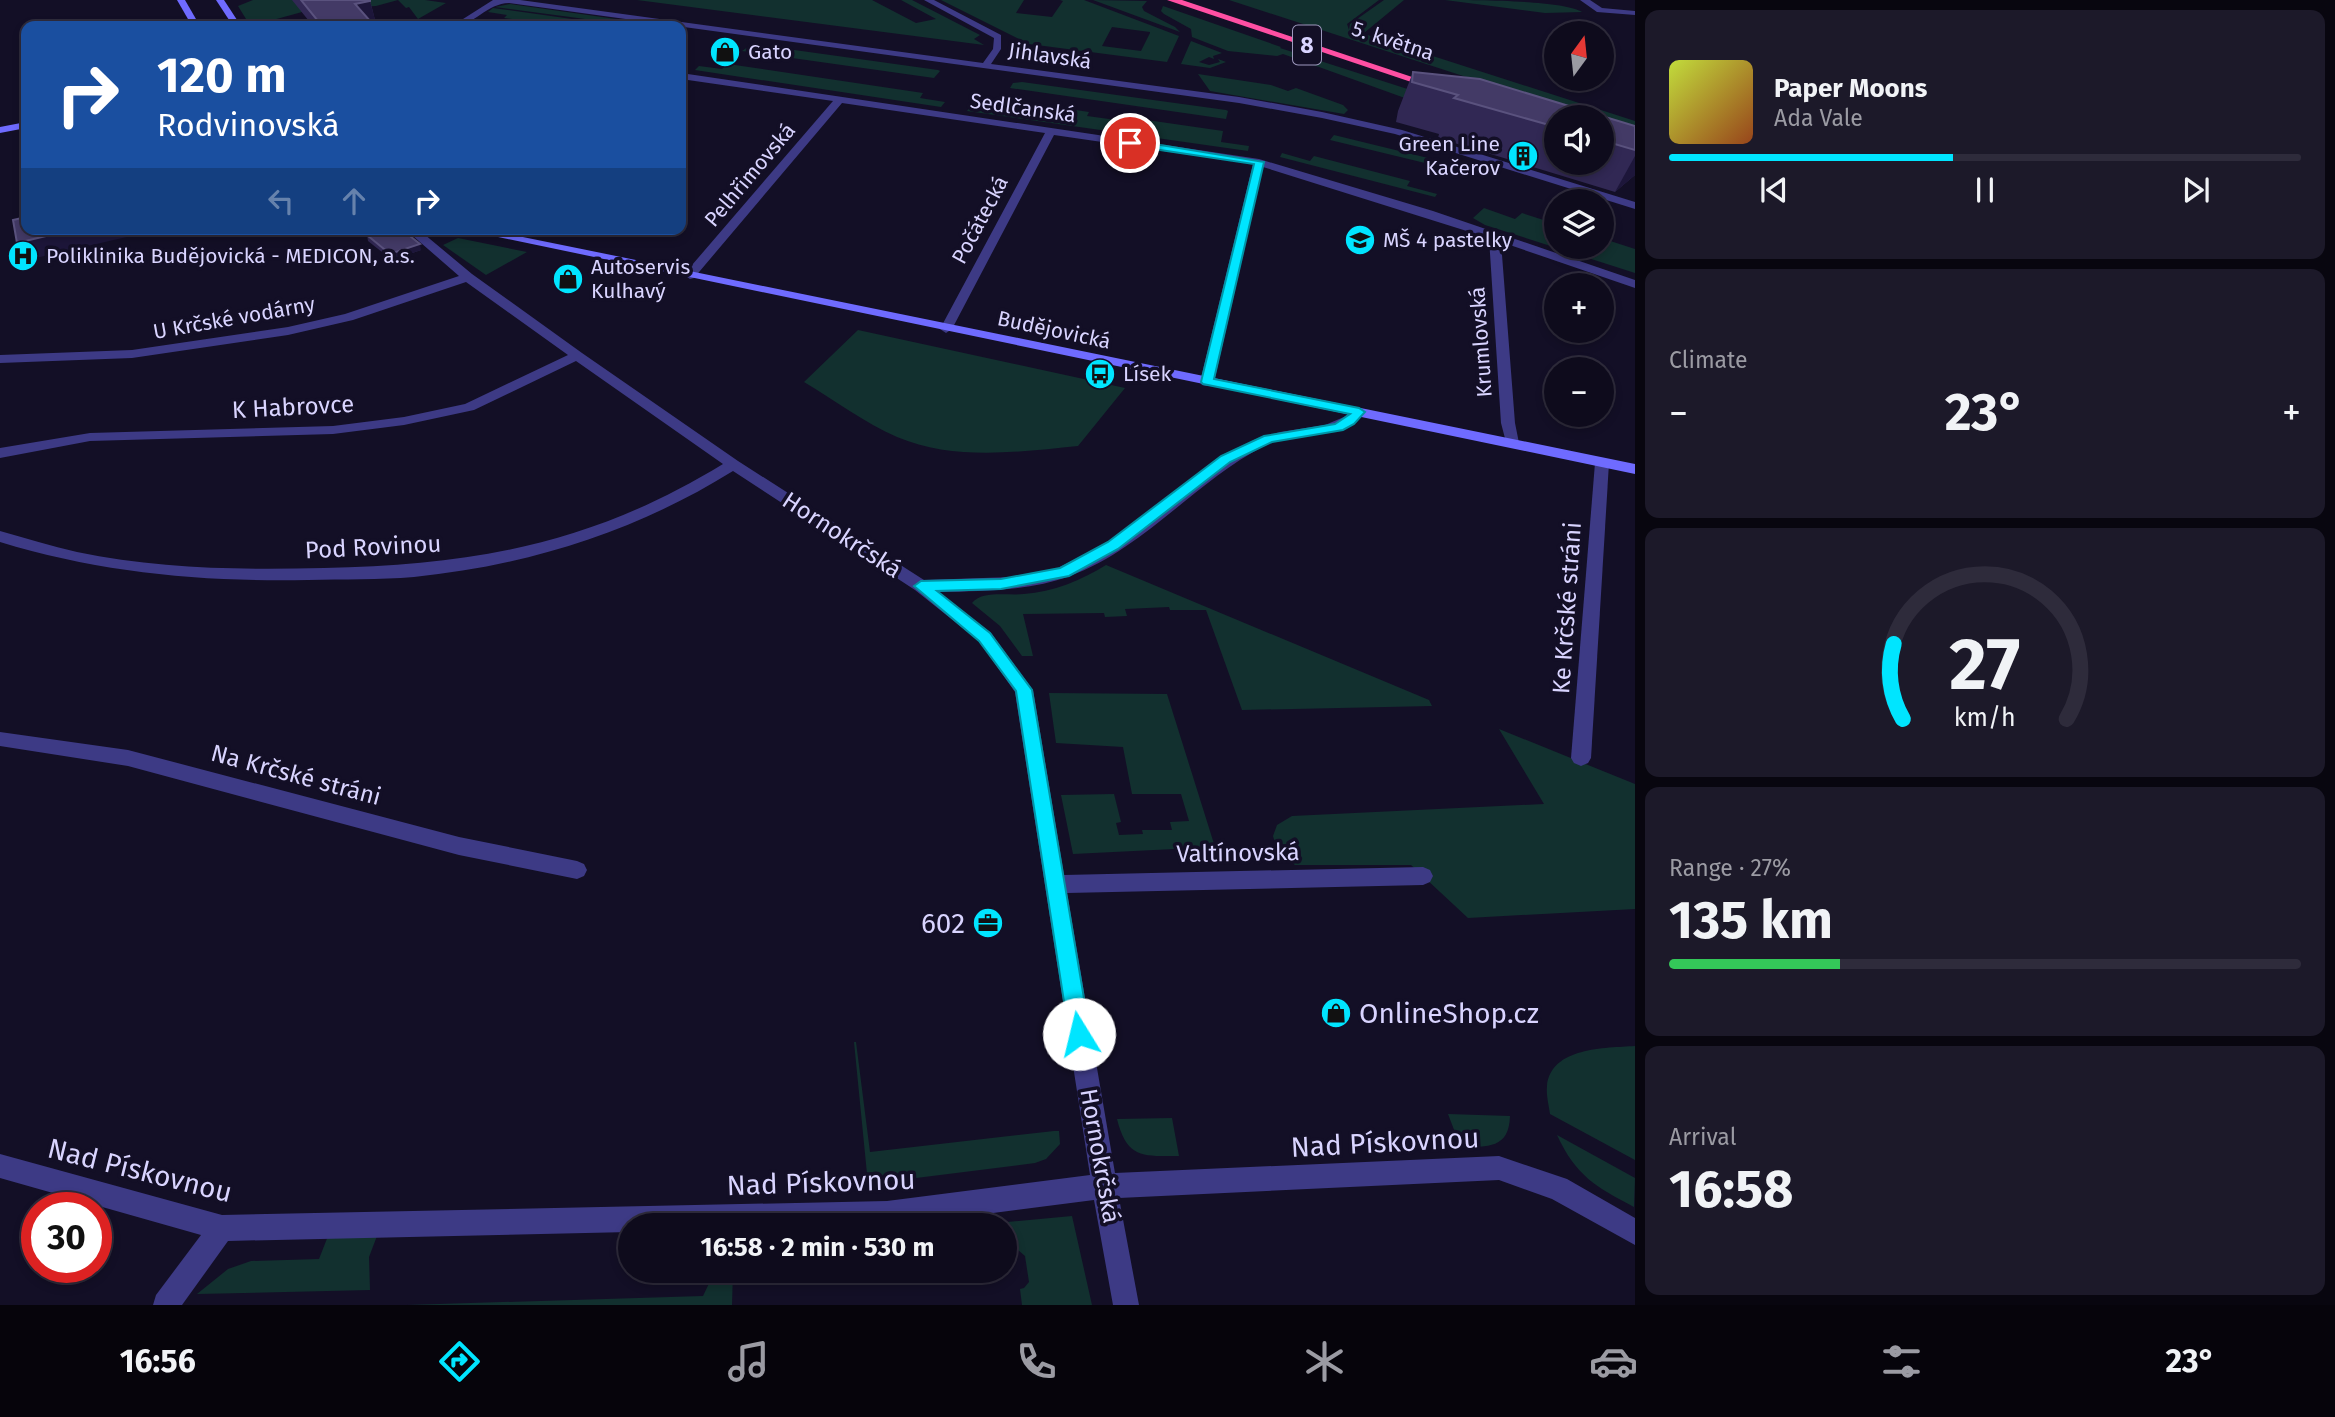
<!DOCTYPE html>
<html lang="en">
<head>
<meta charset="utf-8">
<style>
	:root { --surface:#0e0b1c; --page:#1c1929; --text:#f1f3f6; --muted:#9b9ba3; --line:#2e2b3b; --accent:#00e5ff }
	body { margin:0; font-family:"Fira Sans",sans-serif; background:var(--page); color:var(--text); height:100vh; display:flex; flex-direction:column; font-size:26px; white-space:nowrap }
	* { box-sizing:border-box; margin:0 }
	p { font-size:23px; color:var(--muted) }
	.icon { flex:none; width:38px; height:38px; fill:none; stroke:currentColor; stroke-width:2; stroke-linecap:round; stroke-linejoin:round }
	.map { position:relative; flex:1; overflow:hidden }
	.details { display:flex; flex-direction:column; gap:10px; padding:10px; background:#08060f; width:700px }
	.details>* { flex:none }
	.guide { position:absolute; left:21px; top:21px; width:665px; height:214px; border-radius:14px; box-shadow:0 4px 10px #0003,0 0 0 2px var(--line); background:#1a4fa0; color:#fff; overflow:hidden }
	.needle { width:46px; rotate:15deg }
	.controls { position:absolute; left:1544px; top:21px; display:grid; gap:14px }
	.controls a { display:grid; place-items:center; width:70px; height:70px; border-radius:50%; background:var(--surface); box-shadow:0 4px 10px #0003,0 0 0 2px var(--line); font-size:35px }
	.speed { position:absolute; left:21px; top:1192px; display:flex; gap:14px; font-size:35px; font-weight:700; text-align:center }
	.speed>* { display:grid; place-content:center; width:91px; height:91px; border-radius:50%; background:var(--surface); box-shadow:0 4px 10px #0003,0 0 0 2px var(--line); line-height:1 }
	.speed .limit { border:10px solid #d22; background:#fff; color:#111 }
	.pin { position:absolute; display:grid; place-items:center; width:60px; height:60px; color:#fff; margin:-30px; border:4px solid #fff; border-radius:50%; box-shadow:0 2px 7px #0007 }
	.me { position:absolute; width:77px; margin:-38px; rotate:351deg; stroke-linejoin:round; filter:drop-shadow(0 0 5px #0008) }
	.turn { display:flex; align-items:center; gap:24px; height:147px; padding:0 21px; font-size:32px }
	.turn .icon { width:91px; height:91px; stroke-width:2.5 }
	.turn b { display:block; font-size:49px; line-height:60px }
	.lanes { display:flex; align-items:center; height:66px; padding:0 21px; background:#0003; justify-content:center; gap:35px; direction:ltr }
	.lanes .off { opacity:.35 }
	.big { font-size:52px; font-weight:700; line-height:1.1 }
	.details .tile { flex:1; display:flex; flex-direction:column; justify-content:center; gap:10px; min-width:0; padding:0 24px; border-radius:14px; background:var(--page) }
	.details .dial { align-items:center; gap:0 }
	.dial svg { height:182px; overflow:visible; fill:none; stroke:var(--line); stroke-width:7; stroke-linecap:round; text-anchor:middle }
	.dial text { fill:var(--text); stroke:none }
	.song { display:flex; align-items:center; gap:21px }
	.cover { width:84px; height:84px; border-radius:10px; background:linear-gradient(135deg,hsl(70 70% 55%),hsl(20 70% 35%)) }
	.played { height:7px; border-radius:4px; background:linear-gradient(90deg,var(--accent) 45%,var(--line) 45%) }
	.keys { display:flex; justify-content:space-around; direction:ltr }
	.heat { display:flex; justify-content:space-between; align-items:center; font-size:38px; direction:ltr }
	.charge { height:10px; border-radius:5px; background:linear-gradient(90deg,#34c759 27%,var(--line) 0) }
	.trip { position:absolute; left:618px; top:1213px; width:399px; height:70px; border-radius:35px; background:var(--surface); box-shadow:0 4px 10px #0003,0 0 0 2px var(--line); font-weight:700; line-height:70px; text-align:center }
	.menu { display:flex; height:112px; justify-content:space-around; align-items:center; background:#06040b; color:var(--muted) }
	.menu .icon { width:49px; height:49px }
	.menu .selected { color:var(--accent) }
	.menu b { font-size:32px; color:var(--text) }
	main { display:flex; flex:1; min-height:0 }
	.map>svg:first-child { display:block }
	.green { fill:#12302f; fill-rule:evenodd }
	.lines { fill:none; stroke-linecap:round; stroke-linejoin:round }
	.street { fill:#3d3a85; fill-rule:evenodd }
	.secondary { fill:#6f6bff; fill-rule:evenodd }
	.highway { fill:#ff4fa3; fill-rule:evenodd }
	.wall { fill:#312854; fill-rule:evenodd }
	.shaded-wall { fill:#1d163a }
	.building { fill:#433a66; stroke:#5a527e; stroke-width:2 }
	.route { fill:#00e5ff; stroke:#0095a6; stroke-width:2 }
	.labels { text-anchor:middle; stroke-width:7; stroke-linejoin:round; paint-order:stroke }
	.far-street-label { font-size:21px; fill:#d9d4ff; stroke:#130f26 }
	.far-poi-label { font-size:21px; fill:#d9d4ff; stroke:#130f26; text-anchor:start }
	.shield { fill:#130f26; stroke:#9e99be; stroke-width:2 }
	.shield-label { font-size:23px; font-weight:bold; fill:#d9d4ff }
	.street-label { font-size:24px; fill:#d9d4ff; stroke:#130f26 }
	.near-poi-label { font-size:28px; fill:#d9d4ff; stroke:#130f26; text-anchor:end }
	.near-street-label { font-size:28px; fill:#d9d4ff; stroke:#130f26 }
</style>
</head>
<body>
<main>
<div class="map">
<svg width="1635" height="1305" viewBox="0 0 1635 1305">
	<rect width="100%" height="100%" fill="#130f26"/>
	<g class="green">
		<polygon points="253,0 425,0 446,3 418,19 409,7 406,8 398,0 376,6 313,9 262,23 246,19 238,6"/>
		<polygon points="637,0 872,0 916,23 936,19 901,0 912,0 980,35 974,39 984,45"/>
		<path d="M941,0H1024L1016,13L1052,17L1063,1L1060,0H1084L1179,36L1167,62L1029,44ZM1112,27L1150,32V33L1141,51L1102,46Z"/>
		<polygon points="1093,0 1147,1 1142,7 1144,11 1175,27 1180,32"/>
		<polygon points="1229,0 1379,0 1347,24 1349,30 1350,24 1384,0 1404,0 1364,33 1352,30 1635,121 1635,131 1601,117 1500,88"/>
		<path d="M1445,0C1471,0 1564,0 1582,12L1545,13Z"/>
		<polygon points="510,4 637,22 630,25 495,7"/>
		<polygon points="1163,6 1281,47 1280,48 1451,103 1438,110 1283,54 1277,56 1228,51 1192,37 1191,29 1164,14 1161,11"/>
		<polygon points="493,8 622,26 566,26 504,18 507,15 488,12"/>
		<polygon points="1191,41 1222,53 1213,56 1214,59 1209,57 1199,62 1209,65 1220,62 1218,59 1226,62 1210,68 1181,64"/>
		<polygon points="752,44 938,70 940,71 934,78 742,51"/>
		<polygon points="728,64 923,93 920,98 945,102 941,107 695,70 699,66 722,69"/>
		<polygon points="1198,74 1271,85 1288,91 1296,88 1343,105 1348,110 1344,114 1210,91"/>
		<polygon points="1022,82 1226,110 1228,111 1226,119 1010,88 1013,83"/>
		<polygon points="1003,99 1089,112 1087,116 1131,122 1133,118 1223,131 1221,142 1249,146 1248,151 967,111 971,106 996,110"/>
		<polygon points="1334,135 1428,158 1425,163 1330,140"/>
		<polygon points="1282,153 1310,161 1314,156 1410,181 1407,186 1437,194 1435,197 1280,157"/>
		<polygon points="1484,208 1515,219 1522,213 1556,224 1556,247 1601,247 1601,238 1635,249 1635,273 1485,225 1473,218"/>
		<polygon points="458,238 527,252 486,275 443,245"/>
		<path d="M858,330L1125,388L1078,446C1018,452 954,461 897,437C866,424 833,399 804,382Z"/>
		<path d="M1106,565L1429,700L1432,706L1242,710L1206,610H1170L1169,607L1125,609L1127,616L1105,617L1104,613L1023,614L1033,656H1022L1000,626L972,603C982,590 1009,596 1024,594C1053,592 1082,580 1106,565Z"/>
		<polygon points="1049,693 1167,694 1215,847 1073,854 1061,795 1114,794 1121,822 1116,823 1119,835 1143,834 1142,830 1172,830 1170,822 1189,821 1181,794 1132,794 1123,747 1056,743"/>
		<polygon points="1499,729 1635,784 1635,909 1468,918 1411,865 1295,865 1277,850 1273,836 1277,825 1292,816 1544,804"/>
		<polygon points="854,1042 856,1042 870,1152 1054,1131 1059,1131 1060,1144 1046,1159 1035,1163 868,1184"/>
		<path d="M1635,1046V1160L1550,1114C1549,1106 1546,1095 1547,1086C1551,1047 1605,1048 1635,1046Z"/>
		<path d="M1448,1114L1510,1116C1509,1149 1488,1146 1461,1148Z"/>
		<path d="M1172,1118L1179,1156C1143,1156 1127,1159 1117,1119Z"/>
		<path d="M1557,1135L1635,1178L1634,1207C1596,1187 1576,1176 1557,1135Z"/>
		<polygon points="1072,1216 1092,1305 1022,1305 1020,1289 1024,1288 1029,1282 1025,1256 1018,1250 1013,1250 1007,1222"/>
		<polygon points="328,1236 377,1236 369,1257 370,1290 197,1294 228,1269 251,1261 319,1259"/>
		<polygon points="715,1271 733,1271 732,1305 407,1305 703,1296"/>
	</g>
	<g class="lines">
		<g class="street">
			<path d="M493,0H520L983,63L993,49L994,38L924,0H934L1001,35V49L991,64L1239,97L1322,112L1402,130L1635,202V209L1395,134L1322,118L1239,103L509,3C487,3 473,27 452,26Z"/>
			<polygon points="1580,0 1590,0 1602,8 1635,11 1635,15 1597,12"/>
			<polygon points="681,73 1259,159 1433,211 1635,280 1635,288 1501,242 1515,423 1519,443 1512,447 1507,446 1501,423 1489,238 1263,167 1214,382 1207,386 1202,385 1200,382 1253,164 1054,135 952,329 946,333 940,329 1045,133 842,103 694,278 690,279 684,275 686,272 833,101 681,79"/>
			<path d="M405,229H418L472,274L582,353L738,461L924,580L1012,577L1058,568L1107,543L1197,474L1254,440L1280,432L1325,425L1344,417L1354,409H1364V415C1334,440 1297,430 1264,446C1195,482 1143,549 1070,576C1029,591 983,591 939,592L991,633L1033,690L1064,875L1423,867L1430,870L1433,876L1430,882L1423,885L1067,893L1115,1173L1499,1156L1567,1179L1635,1218V1245L1552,1199L1499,1180L1119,1198L1139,1305H1113L1094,1200L901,1225H630V1232L228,1241L182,1305H153L156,1295L201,1235L0,1178V1154L222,1215L887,1201L1090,1175L1015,692L979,641L915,590L733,471C635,532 529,565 414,577C379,580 344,579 308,580C203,582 101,573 0,542V531C26,538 51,546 77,552C158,569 241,570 324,568C475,565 592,544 723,464L576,361L474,410L404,425L333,434L90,441L0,458V448L90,433L333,426L404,417L465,404L568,355L466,282L353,320L288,335L132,358L0,363V355L132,350L288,327L345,314L459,276Z"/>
			<polygon points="1602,458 1609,463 1591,758 1588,763 1581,766 1574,763 1571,758 1595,463"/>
			<polygon points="0,732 128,750 459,837 577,861 584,864 587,870 584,876 577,879 459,855 128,766 0,746"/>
		</g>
		<g class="secondary">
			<polygon points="177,0 185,0 200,26 192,26"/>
			<polygon points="216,0 224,0 241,26 233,26"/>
			<polygon points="26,122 26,128 0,133 0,127"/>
			<polygon points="460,229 484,229 1635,464 1635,474"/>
		</g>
		<polygon class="highway" points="1167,0 1182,0 1442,87 1432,89"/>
	</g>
	<g class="wall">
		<polygon points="292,0 370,0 375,20 370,21 372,26 313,26"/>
		<path d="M1413,72L1480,79L1635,126V175L1615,192L1438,138L1439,134L1396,122L1398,111ZM1556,117H1601V163H1556Z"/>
		<polygon points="367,235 421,250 392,260 368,241"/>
	</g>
	<g class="shaded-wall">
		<polygon points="370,1 375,20 360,23 355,4"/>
		<polygon points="371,22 372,26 345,26"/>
		<polygon points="1635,156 1635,175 1615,192"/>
		<polygon points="75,229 142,229 144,233 27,260 17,243"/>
		<polygon points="420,244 421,250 392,260 390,254"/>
	</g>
	<g class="building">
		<polygon points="301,0 370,0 370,1 355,4 371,22 345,26 322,26"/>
		<polygon points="1413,72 1480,79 1635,126 1635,150 1601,140 1601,117 1556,117 1556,127 1454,98 1458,95 1412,82"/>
		<polygon points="26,217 26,229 75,229 17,243 13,220"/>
		<polygon points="383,229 401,229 420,244 390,254 367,235"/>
	</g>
	<polygon class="route" points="1130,140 1264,162 1214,379 1359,408 1365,412 1354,424 1343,430 1272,442 1230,462 1118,549 1069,576 1001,589 937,591 990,633 1032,690 1090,1034 1086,1042 1079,1045 1072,1042 1069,1034 1016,691 979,641 914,586 921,581 1001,579 1060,568 1108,542 1221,456 1264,436 1335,424 1350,414 1203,384 1201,382 1254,164 1127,145 1126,143"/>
	<defs>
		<g id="shop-disc" transform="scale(1.575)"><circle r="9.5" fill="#00e5ff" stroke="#130f26"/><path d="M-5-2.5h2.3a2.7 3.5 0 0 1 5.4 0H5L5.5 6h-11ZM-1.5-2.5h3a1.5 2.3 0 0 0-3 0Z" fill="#111"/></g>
		<g id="building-disc" transform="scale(1.575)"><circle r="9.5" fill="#00e5ff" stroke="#130f26"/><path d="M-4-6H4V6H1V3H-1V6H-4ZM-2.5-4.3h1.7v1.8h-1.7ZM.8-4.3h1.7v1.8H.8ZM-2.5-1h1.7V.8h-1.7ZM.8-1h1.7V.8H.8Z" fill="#111"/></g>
		<g id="school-disc" transform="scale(1.575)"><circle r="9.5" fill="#00e5ff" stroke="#130f26"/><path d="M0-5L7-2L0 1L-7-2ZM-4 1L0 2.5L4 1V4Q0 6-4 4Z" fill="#111"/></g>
		<g id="hospital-disc" transform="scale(1.575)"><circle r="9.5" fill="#00e5ff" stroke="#130f26"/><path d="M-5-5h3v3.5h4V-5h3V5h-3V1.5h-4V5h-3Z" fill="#111"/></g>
		<g id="bus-disc" transform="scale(1.575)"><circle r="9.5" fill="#00e5ff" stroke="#130f26"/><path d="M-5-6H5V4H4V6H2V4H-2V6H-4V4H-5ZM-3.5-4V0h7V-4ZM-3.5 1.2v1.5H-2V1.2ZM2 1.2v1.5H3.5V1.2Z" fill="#111"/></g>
		<g id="office-disc" transform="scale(1.575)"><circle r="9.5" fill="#00e5ff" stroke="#130f26"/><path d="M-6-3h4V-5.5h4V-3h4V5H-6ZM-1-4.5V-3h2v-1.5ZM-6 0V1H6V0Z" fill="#111"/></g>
	</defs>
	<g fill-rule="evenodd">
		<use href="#shop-disc" x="725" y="52"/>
		<use href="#building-disc" x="1523" y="156"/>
		<use href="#school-disc" x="1360" y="240"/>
		<use href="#hospital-disc" x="23" y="256"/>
		<use href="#shop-disc" x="568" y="279"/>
		<use href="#bus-disc" x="1100" y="374"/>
		<use href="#office-disc" x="988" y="923"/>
		<use href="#shop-disc" x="1336" y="1013"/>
	</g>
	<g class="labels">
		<g class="far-street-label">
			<text transform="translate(1393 41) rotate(18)" y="7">5. května</text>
			<text transform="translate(1050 56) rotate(8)" y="7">Jihlavská</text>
			<text transform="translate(1023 108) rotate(8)" y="7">Sedlčanská</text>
			<text transform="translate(750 175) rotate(-50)" y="7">Pelhřimovská</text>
			<text transform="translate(980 220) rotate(-62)" y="7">Počátecká</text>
			<text transform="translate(234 318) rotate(-10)" y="7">U Krčské vodárny</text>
			<text transform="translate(1054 330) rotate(12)" y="7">Budějovická</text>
			<text transform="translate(1481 342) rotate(-94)" y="7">Krumlovská</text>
		</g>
		<g class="far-poi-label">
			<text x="748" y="59">Gato</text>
			<text x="1500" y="151" text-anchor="end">Green Line<tspan x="1500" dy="24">Kačerov</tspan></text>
			<text x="1383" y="247">MŠ 4 pastelky</text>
			<text x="46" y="263">Poliklinika Budějovická - MEDICON, a.s.</text>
			<text x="591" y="274">Autoservis<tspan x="591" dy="24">Kulhavý</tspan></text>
			<text x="1123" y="381">Lísek</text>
		</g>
		<rect class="shield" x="1293" y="25.5" width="28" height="39" rx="5"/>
		<g class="shield-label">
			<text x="1307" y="53">8</text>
		</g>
		<g class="street-label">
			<text transform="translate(293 407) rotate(-3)" y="8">K Habrovce</text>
			<text transform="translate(842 535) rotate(33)" y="8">Hornokrčská</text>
			<text transform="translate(373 547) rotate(-3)" y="8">Pod Rovinou</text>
			<text transform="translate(1567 608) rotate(-86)" y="8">Ke Krčské stráni</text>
			<text transform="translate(296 775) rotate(15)" y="8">Na Krčské stráni</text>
			<text transform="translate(1238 853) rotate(-1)" y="8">Valtínovská</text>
			<text transform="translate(1100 1156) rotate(80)" y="8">Hornokrčská</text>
		</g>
		<g class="near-poi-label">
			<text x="965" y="933">602</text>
			<text x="1359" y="1023" text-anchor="start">OnlineShop.cz</text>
		</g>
		<g class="near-street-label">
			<text transform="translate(1385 1142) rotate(-3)" y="10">Nad Pískovnou</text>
			<text transform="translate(140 1170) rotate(14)" y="10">Nad Pískovnou</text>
			<text transform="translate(821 1182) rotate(-2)" y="10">Nad Pískovnou</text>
		</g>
	</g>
</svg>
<div class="controls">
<a><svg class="needle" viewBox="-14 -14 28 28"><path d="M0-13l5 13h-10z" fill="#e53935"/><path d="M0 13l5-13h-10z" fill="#9b9ba3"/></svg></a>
<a><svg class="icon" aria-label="sound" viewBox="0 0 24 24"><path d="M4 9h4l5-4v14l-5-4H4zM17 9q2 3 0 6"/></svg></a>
<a><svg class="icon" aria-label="layers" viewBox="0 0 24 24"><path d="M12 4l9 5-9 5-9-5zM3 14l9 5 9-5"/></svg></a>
<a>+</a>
<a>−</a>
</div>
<div class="speed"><div class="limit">30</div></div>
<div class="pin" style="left:1130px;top:143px;background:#d93025"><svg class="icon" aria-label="arrive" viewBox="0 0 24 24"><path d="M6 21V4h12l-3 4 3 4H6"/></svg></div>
<svg class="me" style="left:1079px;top:1034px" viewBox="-20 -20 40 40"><circle r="19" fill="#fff"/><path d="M0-13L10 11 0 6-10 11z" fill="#00e5ff"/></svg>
<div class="trip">16:58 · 2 min · 530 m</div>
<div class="guide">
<div class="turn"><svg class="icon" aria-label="right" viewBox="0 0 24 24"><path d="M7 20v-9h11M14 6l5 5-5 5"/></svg><div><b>120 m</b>Rodvinovská</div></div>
<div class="lanes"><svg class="icon off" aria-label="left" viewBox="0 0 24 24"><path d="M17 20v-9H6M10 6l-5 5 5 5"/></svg><svg class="icon off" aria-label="ahead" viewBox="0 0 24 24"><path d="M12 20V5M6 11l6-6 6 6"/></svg><svg class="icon" aria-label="right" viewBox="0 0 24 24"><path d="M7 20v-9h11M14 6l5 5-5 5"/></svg></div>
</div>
</div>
<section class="details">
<div class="tile">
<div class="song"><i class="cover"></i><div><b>Paper Moons</b><p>Ada Vale</p></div></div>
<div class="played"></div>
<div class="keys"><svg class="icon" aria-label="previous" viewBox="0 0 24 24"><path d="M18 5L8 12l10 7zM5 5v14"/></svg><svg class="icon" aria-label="pause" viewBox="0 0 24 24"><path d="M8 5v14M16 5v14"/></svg><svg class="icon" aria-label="next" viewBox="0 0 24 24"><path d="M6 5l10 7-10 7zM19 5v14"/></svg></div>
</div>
<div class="tile"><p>Climate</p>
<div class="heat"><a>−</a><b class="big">23°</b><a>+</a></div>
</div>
<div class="tile dial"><svg viewBox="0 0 100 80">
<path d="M14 69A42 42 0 1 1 86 69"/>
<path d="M14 69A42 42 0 0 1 10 36" stroke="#00e5ff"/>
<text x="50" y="56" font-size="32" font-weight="700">27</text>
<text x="50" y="72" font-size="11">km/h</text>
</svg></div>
<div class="tile"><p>Range · 27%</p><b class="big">135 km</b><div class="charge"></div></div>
<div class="tile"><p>Arrival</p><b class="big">16:58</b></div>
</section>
</main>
<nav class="menu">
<b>16:56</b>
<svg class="icon selected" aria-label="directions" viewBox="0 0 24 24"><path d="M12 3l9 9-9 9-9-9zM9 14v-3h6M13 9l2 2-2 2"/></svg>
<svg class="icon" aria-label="music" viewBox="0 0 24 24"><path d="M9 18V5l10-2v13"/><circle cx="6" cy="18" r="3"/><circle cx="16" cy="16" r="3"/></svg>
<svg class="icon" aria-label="phone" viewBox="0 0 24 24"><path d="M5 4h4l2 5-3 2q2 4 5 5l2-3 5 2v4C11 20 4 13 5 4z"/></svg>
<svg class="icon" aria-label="climate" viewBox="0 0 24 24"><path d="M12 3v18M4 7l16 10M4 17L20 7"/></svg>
<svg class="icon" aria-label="car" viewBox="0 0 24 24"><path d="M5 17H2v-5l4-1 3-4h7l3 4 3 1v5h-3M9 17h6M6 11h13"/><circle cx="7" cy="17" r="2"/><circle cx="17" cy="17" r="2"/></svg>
<svg class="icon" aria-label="filters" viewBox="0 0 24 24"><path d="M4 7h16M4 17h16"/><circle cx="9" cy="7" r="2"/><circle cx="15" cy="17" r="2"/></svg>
<b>23°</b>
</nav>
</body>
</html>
